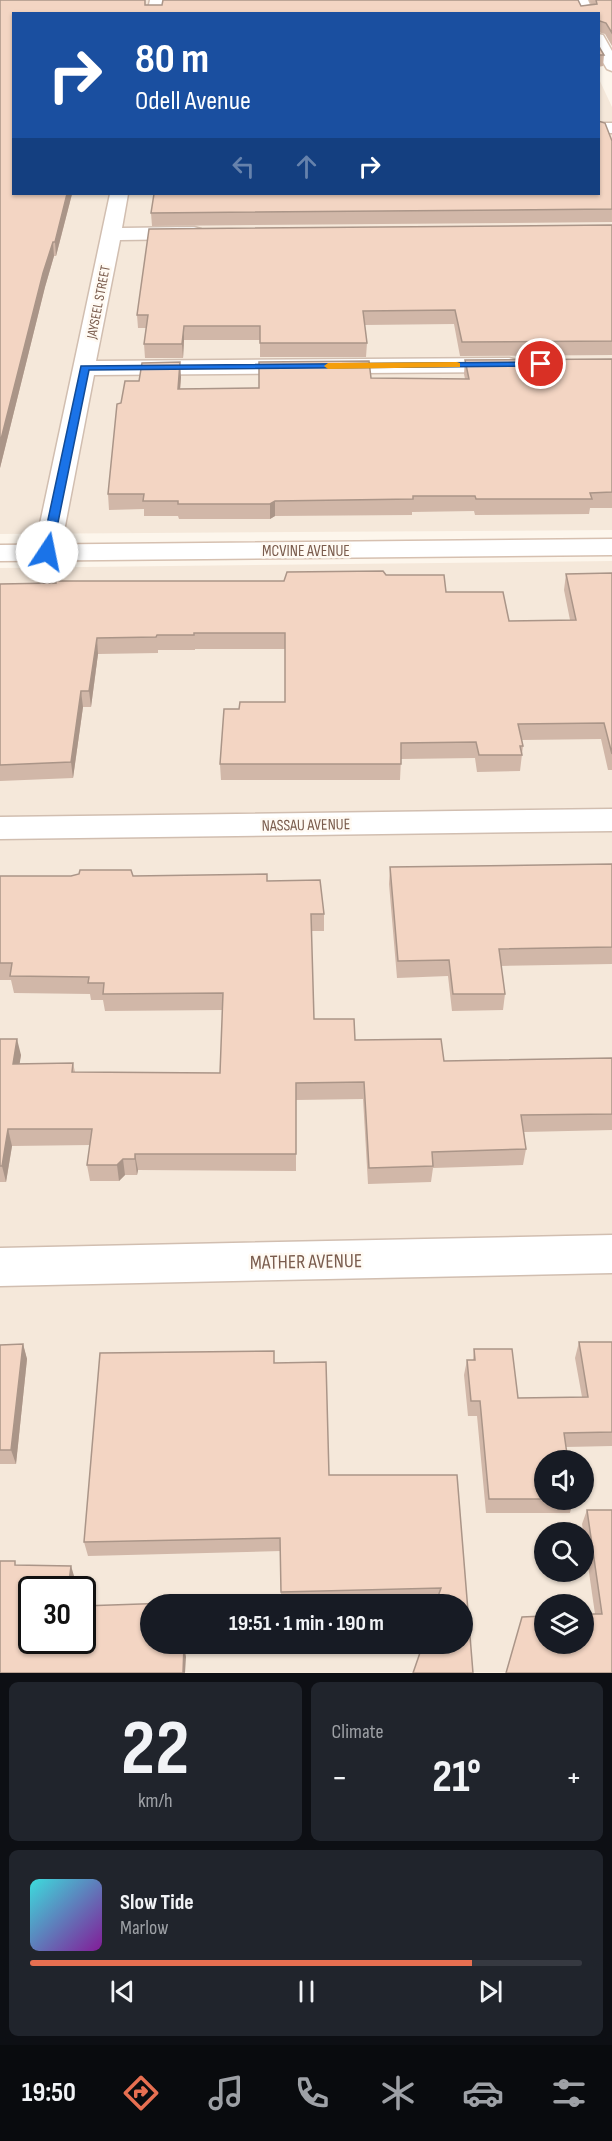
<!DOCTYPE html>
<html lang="en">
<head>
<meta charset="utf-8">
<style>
	:root { --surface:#171b24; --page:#20242c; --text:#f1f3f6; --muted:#9ea1a6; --line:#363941; --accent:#e76f51 }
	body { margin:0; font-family:"Sofia Sans Condensed",sans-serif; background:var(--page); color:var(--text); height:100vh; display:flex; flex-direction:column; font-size:22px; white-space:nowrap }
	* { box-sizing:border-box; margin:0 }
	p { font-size:20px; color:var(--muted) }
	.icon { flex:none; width:33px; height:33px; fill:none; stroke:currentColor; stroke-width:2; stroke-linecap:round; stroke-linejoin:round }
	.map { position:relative; height:1673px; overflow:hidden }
	.details { display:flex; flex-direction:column; gap:9px; padding:9px; background:#0d0f14; flex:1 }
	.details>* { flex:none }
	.top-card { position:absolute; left:12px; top:12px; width:588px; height:183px; border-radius:0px; box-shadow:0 2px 4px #0004; background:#1a4fa0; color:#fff; overflow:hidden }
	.fabs { position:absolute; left:534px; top:1450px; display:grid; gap:12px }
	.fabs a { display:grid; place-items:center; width:60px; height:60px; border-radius:50%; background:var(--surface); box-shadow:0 2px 4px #0004; font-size:30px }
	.speed { position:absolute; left:18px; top:1576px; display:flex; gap:12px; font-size:30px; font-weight:700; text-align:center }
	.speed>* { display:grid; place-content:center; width:78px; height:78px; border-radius:50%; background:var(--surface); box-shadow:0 2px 4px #0004; line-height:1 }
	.speed .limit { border:3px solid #111; border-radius:9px; background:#fff; color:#111 }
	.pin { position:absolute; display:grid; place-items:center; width:51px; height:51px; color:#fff; margin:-26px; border:3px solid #fff; border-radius:50%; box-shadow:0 2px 6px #0007 }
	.me { position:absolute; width:66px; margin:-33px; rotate:11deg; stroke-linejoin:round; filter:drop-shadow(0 0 4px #0008) }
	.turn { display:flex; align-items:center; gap:21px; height:126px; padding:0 24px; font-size:27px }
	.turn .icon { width:78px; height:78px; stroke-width:2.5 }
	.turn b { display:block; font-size:42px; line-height:51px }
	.lanes { display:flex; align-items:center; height:57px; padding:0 24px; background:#0003; justify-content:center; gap:30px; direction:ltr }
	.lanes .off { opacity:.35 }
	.big { font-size:45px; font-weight:700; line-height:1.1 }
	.details .tile { flex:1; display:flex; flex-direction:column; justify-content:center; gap:9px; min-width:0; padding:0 21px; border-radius:9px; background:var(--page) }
	.details .dial { align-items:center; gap:0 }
	.dial b { font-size:78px; line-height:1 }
	.song { display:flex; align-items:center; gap:18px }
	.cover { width:72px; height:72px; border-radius:9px; background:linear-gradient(135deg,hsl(180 70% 55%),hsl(290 70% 35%)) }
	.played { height:6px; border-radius:3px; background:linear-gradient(90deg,var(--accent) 80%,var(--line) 80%) }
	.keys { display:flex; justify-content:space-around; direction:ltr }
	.heat { display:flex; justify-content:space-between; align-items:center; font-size:33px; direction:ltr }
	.details .tiles { flex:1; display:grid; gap:9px; grid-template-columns:1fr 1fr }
	.tile:last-child { grid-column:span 2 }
	.trip { position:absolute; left:140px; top:1594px; width:333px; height:60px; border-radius:30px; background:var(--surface); box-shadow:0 2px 4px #0004; font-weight:700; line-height:60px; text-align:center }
	.tab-bar { display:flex; height:96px; justify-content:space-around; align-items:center; background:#090b0e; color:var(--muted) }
	.tab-bar .icon { width:42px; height:42px }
	.tab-bar .active { color:var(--accent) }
	.tab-bar b { font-size:27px; color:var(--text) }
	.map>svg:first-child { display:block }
	.residential { fill:#f5e8da; fill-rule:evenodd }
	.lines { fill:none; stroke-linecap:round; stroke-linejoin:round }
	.street-casing { stroke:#d1beb0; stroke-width:3 }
	.secondary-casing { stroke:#d6c0b0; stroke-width:3 }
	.street { fill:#fff; fill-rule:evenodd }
	.secondary { fill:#fff; fill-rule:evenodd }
	.wall { fill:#d1b7a8 }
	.shaded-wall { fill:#aa9588 }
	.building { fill:#f3d5c3; stroke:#aa9588; stroke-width:1.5 }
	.route { fill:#1a73e8; stroke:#114b97; stroke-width:1.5 }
	.slow { fill:#f59e0b }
	.labels { text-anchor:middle; stroke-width:5; stroke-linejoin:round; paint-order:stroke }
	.far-street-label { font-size:14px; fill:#7a5c4d; stroke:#fffaf3 }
	.street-label { font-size:16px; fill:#7a5c4d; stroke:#fffaf3 }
	.near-street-label { font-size:20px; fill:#7a5c4d; stroke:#fffaf3 }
</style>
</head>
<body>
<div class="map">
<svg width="612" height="1673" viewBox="0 0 612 1673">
	<rect width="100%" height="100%" fill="#fdf6ec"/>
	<g class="residential">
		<polygon points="0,0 561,0 14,14 14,194 598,194 599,79 612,107 612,530 0,534"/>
		<path d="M612,561V1673H0V568ZM544,1461H584V1500H544ZM544,1533H584V1572H544ZM32,1590H82V1641H32ZM150,1605H462V1644H150ZM544,1605H584V1644H544Z"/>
	</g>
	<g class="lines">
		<g class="street-casing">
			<g id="street">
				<polygon points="150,0 164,0 161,14 147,14"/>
				<rect x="598" y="123" width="14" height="10"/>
				<polygon points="110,194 128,194 122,228 194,227 201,229 204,233 201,237 194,239 120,240 96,361 509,358 517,360 520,365 517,370 509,372 94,375 60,552 56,558 47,560 38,558 34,552"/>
				<polygon points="612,809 612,831 0,839 0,817"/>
				<polygon points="612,1235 612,1273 0,1286 0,1248"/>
			</g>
		</g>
		<g class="secondary-casing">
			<g id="secondary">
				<polygon points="574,0 588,0 594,14 580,14"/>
				<polygon points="598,34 603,35 612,51 612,71 607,69 598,54"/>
				<polygon points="612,539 612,555 0,561 0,545"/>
			</g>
		</g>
		<use href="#street" class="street"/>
		<use href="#secondary" class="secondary"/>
	</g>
	<g class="wall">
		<polygon points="0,0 147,5 581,6 591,4 589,0 612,0 612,46 605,34 598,32 598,14 14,14 14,194 72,194 56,256 54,256 45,287 0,468"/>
		<polygon points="598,45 604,55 603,66 598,67"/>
		<polygon points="612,141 612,222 152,226 151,213"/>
		<polygon points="612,225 612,355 460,356 454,324 364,325 367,343 366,357 260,357 260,340 184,340 183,358 145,358 144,344 146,328 138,328 137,315"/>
		<polygon points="612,359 612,508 590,508 589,514 475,515 474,511 412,512 412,515 275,516 270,519 179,519 178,516 144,516 144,509 109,510 108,494 121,403 139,381 181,377 180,389 259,388 371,378 465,379 464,374 465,360"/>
		<polygon points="612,573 612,770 608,770 601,739 522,740 523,746 520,771 477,772 475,758 401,759 400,780 221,780 220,764 239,709 285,702 285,649 195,649 195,650 158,650 158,653 98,654 91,707 83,707 73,778 0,781 0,584 284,581 386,575 446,592 509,621 570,620 564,590 566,574"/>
		<polygon points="612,864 612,964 501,966 505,994 503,1010 452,1011 448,976 397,978 389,884 390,867"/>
		<polygon points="0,876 133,876 267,881 324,914 324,931 311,931 314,1019 355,1040 444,1061 612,1058 612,1130 524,1132 526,1149 523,1165 433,1168 431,1182 368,1184 363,1099 296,1100 296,1171 138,1170 137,1175 125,1175 119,1181 90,1181 87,1165 90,1145 12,1146 6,1182 0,1182 0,1039 21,1055 19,1064 73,1063 75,1072 220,1073 223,1010 105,1011 103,1000 91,1000 90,994 14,993 11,980 0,980"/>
		<polygon points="579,1342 612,1342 612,1446 566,1447 544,1461 544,1500 573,1500 570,1513 486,1513 477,1416 468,1416 464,1375 467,1360 473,1360 474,1349 518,1398 582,1397 575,1358"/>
		<polygon points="23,1344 27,1359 16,1464 0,1464 0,1345"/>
		<polygon points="274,1363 329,1475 457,1475 473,1673 437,1601 281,1605 281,1551 88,1556 84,1542"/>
		<polygon points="587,1510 612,1673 595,1614 582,1524"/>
	</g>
	<g class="shaded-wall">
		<polygon points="67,194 72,194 56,256 55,242"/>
		<polygon points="53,242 54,256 45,287 0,468 0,443 43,273"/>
		<polygon points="184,326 184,340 183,358 182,344"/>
		<polygon points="180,362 181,377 179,403 178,389"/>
		<polygon points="275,501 275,516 270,519 270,504"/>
		<polygon points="97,638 98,654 91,707 89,691"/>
		<polygon points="81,691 83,707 73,778 71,762"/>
		<polygon points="17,1039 21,1055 17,1081 13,1064"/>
		<polygon points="8,1129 12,1146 6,1182 2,1166"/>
		<polygon points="135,1154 138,1170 137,1175 135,1159"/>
		<polygon points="123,1159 125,1175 119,1181 117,1165"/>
		<polygon points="23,1344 27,1359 16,1464 11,1450"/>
		<polygon points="71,1566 75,1579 73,1590 68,1590"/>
		<polygon points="184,1645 186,1657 185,1673 183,1673"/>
	</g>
	<g class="building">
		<polygon points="0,0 145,0 145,5 162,5 163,0 578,0 581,6 597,4 596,0 612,0 612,33 606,23 600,21 598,22 598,14 14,14 14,194 67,194 55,242 53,242 43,273 0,443"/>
		<polygon points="598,45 604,55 598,55"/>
		<polygon points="598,121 605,123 612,141 612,209 151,213 154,194 598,194"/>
		<polygon points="612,225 612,341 462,342 455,310 363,311 367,343 260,343 260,326 184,326 182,344 144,344 148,315 137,315 149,229"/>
		<polygon points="612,359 612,492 590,493 592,499 476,499 475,496 413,496 413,499 275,501 270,504 178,504 178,501 143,501 144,494 108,494 117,404 121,403 125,381 139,381 142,363 180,362 178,389 259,388 259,362 369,361 371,378 469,379 465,360"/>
		<polygon points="383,571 386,575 444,575 446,592 503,592 509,621 576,620 566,574 612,573 612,754 604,723 518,724 523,746 520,746 522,755 479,755 476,742 401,743 401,764 220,764 224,709 239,709 240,702 285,702 285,633 194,633 194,635 157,635 156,637 97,638 89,691 81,691 71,762 0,765 0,584 56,583 56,581 284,581 287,572"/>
		<polygon points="612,864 612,947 499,949 505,994 453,994 449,960 398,961 390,867"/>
		<polygon points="80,870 131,870 133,876 267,874 267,881 320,880 324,914 311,914 314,1019 354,1019 355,1040 441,1039 444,1061 612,1058 612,1114 521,1115 526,1149 432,1152 433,1166 369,1168 364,1082 296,1083 296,1154 135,1154 135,1159 123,1159 117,1165 87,1165 92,1129 8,1129 2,1166 0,1166 0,1039 17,1039 13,1064 73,1063 72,1072 220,1073 223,993 103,994 104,983 88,983 89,977 10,976 12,963 0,963 0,876 71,876 79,874"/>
		<polygon points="579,1342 612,1342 612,1432 564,1433 568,1461 544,1461 544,1499 489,1499 480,1401 471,1401 467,1360 475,1360 474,1349 512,1349 518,1398 588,1397"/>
		<polygon points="23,1344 11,1450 0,1450 0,1345"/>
		<polygon points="274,1351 274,1363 326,1362 329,1475 457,1475 473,1673 413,1673 423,1644 462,1644 462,1605 435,1605 441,1588 281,1592 280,1538 84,1542 100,1353"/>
		<polygon points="587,1510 612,1510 612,1673 506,1673 522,1617 544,1616 544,1644 584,1644 584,1614 602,1614"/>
		<polygon points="0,1561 15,1561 15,1565 71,1566 68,1590 32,1590 32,1641 82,1641 82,1606 170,1603 170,1605 150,1605 150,1644 184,1645 183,1673 0,1673"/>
	</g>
	<polygon class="route" points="541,362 546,364 544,366 89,370 52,552 47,555 41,552 81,366"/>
	<polygon class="slow" points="457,362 460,363 460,367 328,369 324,366 328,363"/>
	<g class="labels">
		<g class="far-street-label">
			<text transform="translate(98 302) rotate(-79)" y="5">JAYSEEL STREET</text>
		</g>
		<g class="street-label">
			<text x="306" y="556">MCVINE AVENUE</text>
			<text transform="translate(306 824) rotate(-1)" y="6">NASSAU AVENUE</text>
		</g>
		<g class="near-street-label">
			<text transform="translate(306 1261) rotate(-1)" y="7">MATHER AVENUE</text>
		</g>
	</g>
</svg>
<div class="fabs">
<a><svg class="icon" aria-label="sound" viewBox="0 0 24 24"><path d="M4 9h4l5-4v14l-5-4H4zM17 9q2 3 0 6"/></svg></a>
<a><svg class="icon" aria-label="search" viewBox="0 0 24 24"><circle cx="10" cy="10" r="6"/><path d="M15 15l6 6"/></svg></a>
<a><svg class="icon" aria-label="layers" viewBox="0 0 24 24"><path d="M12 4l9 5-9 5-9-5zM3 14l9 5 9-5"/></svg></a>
</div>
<div class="speed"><div class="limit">30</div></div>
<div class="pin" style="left:541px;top:364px;background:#d93025"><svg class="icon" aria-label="arrive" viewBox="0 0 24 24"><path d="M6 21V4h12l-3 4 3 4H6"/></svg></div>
<svg class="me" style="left:47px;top:552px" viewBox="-20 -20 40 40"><circle r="19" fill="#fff"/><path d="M0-13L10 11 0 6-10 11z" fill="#1a73e8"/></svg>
<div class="trip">19:51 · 1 min · 190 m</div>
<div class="top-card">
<div class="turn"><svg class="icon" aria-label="right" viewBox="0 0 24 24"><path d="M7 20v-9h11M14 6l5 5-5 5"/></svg><div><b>80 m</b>Odell Avenue</div></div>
<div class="lanes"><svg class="icon off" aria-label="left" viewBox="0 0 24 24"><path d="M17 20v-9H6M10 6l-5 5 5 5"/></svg><svg class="icon off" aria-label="ahead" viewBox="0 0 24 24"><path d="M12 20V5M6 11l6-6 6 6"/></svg><svg class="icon" aria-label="right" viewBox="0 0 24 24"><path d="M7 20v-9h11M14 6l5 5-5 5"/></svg></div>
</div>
</div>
<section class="details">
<div class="tiles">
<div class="tile dial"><b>22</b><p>km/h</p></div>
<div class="tile"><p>Climate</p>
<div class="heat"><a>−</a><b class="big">21°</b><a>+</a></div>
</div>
<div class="tile">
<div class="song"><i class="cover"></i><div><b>Slow Tide</b><p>Marlow</p></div></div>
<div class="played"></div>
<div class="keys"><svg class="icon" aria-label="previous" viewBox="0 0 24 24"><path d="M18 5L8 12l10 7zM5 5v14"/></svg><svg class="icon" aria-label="pause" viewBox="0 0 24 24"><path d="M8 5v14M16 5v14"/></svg><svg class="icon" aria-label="next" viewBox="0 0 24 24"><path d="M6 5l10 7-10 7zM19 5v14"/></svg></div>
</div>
</div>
</section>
<nav class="tab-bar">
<b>19:50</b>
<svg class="icon active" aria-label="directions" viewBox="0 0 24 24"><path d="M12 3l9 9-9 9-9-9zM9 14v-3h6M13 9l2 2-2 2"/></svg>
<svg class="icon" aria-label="music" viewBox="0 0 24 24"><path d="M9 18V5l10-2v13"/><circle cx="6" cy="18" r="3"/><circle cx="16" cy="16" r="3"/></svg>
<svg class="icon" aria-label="phone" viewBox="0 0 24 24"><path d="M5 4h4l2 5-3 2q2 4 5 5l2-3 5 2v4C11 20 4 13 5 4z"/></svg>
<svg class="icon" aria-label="climate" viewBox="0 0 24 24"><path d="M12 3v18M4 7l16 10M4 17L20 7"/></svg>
<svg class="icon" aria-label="car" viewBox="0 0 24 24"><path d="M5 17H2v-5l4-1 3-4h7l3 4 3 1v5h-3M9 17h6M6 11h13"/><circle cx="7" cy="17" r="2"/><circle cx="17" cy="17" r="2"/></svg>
<svg class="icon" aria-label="filters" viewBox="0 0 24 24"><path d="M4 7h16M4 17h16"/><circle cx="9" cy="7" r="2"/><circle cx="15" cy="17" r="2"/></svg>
</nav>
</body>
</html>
